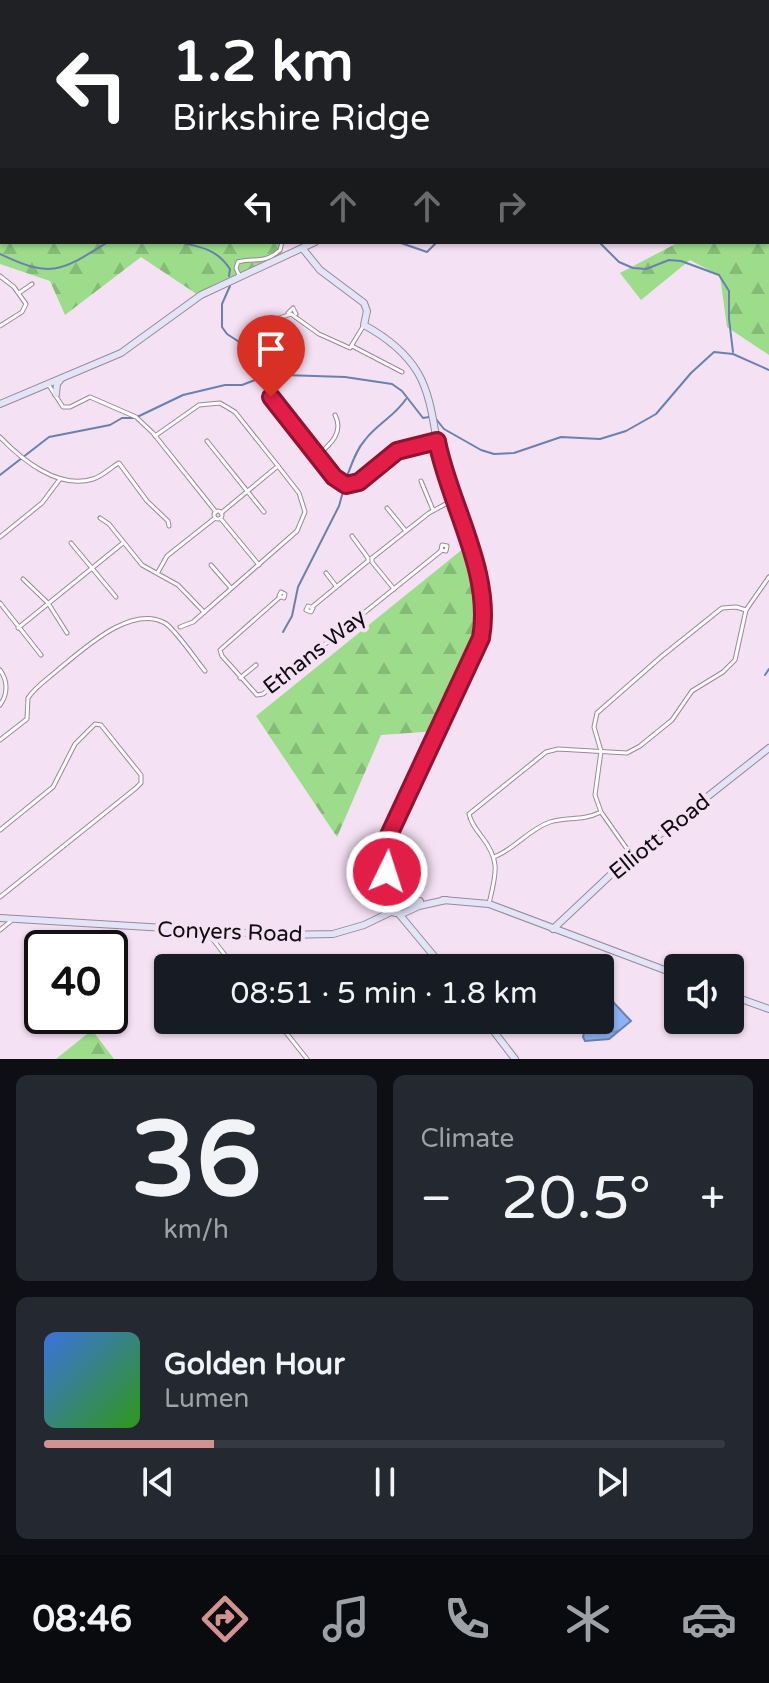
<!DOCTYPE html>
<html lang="en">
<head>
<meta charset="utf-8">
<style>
	:root { --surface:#171b24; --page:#242831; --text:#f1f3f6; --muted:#9ea1a6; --line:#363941; --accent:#d2928f }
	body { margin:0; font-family:"Varela Round",sans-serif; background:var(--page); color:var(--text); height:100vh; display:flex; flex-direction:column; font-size:30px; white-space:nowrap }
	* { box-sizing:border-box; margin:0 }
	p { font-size:26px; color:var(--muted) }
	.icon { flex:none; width:44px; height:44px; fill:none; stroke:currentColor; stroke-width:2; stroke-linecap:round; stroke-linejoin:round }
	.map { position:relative; height:1059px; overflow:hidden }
	.side { display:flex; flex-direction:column; gap:16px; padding:16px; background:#0d0f14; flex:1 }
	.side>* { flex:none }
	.guide { position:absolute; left:0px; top:0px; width:770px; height:244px; box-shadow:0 2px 6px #0004; background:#202124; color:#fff; overflow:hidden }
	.fabs { position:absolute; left:664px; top:954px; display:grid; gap:16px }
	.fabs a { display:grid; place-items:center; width:80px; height:80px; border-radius:8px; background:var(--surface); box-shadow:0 2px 6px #0004; font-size:40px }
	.speed { position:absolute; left:24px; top:930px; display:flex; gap:16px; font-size:40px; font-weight:700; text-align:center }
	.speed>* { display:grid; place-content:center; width:104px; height:104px; border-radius:50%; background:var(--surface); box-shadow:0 2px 6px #0004; line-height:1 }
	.speed .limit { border:4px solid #111; border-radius:12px; background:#fff; color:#111 }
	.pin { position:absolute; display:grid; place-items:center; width:68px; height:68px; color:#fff; margin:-82px -34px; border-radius:50% 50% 50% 0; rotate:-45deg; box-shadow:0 0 8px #0007 }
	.pin .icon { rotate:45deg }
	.me { position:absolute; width:88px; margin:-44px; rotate:4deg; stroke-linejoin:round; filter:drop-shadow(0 0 6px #0008) }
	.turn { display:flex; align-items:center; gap:28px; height:168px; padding:0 40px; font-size:36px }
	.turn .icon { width:104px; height:104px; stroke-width:2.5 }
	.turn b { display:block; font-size:56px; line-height:68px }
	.lanes { display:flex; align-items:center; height:76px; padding:0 40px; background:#0003; justify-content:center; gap:40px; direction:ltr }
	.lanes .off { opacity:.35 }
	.big { font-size:60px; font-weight:600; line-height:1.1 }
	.side .tile { flex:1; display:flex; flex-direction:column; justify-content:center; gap:12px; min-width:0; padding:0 28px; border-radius:12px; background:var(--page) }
	.side .dial { align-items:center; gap:0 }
	.dial b { font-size:104px; line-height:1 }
	.song { display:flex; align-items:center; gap:24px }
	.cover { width:96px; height:96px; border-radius:12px; background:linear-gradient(135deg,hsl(220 70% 55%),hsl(110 70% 35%)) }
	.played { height:8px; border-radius:4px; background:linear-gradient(90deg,var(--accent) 25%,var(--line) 25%) }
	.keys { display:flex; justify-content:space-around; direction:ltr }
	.heat { display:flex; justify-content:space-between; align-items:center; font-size:44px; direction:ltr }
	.side .tiles { flex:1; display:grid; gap:16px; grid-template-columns:1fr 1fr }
	.tile:last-child { grid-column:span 2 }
	.trip { position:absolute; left:154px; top:954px; width:460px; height:80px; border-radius:8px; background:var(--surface); box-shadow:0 2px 6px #0004; font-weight:600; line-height:80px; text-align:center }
	.tab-bar { display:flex; height:128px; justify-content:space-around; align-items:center; background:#090b0e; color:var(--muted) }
	.tab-bar .icon { width:56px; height:56px }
	.tab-bar .on { color:var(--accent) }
	.tab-bar b { font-size:36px; color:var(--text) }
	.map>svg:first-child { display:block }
	.forest { fill:url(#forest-firs) }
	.water { fill:url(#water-ripples); stroke:#6881b0; stroke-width:2 }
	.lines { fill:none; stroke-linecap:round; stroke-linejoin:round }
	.stream { stroke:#6881b0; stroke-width:2 }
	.street-casing { stroke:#9a8899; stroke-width:5 }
	.secondary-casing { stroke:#9a8899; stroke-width:8 }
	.street { stroke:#fff; stroke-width:3 }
	.secondary { stroke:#e2e5f8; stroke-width:6 }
	.route-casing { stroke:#92132f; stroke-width:20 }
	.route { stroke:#e11d48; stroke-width:14 }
	.labels { text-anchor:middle; stroke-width:8; stroke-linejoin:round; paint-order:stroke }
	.street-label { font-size:22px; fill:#110b11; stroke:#f5e1f4 }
</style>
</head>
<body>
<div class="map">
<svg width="769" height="1059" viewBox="0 0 769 1059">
	<defs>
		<pattern id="forest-firs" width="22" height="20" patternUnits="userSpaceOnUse" patternTransform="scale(2)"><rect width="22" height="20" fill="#9cdc8b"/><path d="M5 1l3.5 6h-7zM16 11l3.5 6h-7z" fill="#85bb77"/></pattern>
		<pattern id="water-ripples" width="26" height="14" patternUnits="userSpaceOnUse" patternTransform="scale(2)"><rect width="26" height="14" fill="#8db3f4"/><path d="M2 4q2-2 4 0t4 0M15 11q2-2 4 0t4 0" fill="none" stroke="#7999d0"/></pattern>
	</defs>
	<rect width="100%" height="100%" fill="#f5e1f4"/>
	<g class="forest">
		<path d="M0,0H99L2,2V242H283L282,257C253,274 226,273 198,295L141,257L65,315L50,281L0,264Z"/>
		<polygon points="768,133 769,134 769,355 727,327 720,276 690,260 641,300 620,273 679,242 768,242"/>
		<polygon points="469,544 489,626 475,648 437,731 381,735 337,837 256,716"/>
		<polygon points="92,1030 114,1059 56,1059"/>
	</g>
	<polygon class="water" points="605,956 606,981 614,1003 631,1021 609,1039 585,1041 583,1037 587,1020 600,1020 600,968 595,967"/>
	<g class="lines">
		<g class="stream">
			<polyline points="336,0 336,2"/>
			<polyline points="513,0 514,2"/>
			<path d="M178,242C200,247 216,248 230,269L229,276"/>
			<polyline points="398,242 427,252 437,242"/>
			<polyline points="599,242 619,262 633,268 646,269 669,260 681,261 719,275 729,291 729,319 733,352"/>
			<path d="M0,254C52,279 61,271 108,242"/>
			<polyline points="230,286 222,304 222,327 227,334 250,349 274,373 284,375 345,377 392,384 402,391 423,418 429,417"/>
			<polyline points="436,419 444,429 481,450 494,454 514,453 561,437 600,439 626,431 656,414 691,373 714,352 733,354 769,370"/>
			<polyline points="0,475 49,437 110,425 122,418 135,418 183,395 225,385 242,385 271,374"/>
			<path d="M345,481C351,467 355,451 365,440C377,424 395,416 406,399"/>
			<polyline points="283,632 292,616 298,587 339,506 344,488"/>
			<polyline points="765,675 769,669"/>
		</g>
		<g class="street-casing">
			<g id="street">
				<polyline points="222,0 228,2"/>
				<polyline points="489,0 489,2"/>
				<polyline points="210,2 211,0"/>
				<polyline points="442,2 443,0"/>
				<path d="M239,275L236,268L238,262C255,257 263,265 280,250L282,242"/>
				<polyline points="0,276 14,287 26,304 22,312 0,326"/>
				<polyline points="19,293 32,284"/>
				<polyline points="288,313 293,308 296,314"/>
				<polyline points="256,326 291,314 319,334 350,348 364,325"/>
				<polyline points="352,346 402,372"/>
				<polyline points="48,384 63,407 70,407 90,397 136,417 153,433 216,512"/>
				<polyline points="271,391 272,400 336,479 344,484 359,482 397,451 437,441"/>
				<polyline points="155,436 199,405 220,403 235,412 278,466 299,493 305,512 297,531 193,622 180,627"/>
				<path d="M0,437C22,460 59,490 93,479C103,476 111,467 119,463L147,501L168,521L169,526"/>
				<polyline points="207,441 264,512"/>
				<path d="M318,455C331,444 344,432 335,415"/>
				<polyline points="421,481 433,510"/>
				<polyline points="387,508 405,530"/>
				<circle cx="218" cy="515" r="4"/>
				<polyline points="221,513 278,466"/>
				<polyline points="100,518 109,524 142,565 178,585 204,612"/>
				<polyline points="221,519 259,565"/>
				<polyline points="352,536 368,558 368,561"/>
				<polyline points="0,537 42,503 60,479"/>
				<polyline points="71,543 116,597"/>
				<polygon points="442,545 447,546 446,551 441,550"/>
				<polyline points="372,558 429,513 453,500"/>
				<polyline points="372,558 372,562 394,589"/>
				<polyline points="211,565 231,588"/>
				<polyline points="158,572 167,556 215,518"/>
				<polyline points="326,573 336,586"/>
				<polyline points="23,579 48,603 67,633"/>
				<polygon points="281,592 285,594 284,598 279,596"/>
				<polyline points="280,597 220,650 222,656 257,695 263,694 441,551"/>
				<polyline points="0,603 41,655"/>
				<polygon points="308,606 313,608 311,612 306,610"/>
				<polyline points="312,607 368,561"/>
				<polyline points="18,628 123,543"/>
				<path d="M0,670C8,681 8,694 0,705"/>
				<polyline points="240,678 256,665"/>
				<path d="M0,740L27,719L28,698C36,686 49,678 60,668C84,649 131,604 165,623C175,629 196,660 205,671"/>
				<polyline points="0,830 53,787 75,744 95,724 101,725 141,775 141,783 136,788 0,897"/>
				<polyline points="632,856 601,812 595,795 601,751 594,727 597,713 662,656 722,608 736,607 746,610"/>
				<path d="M494,857C515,849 529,829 550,822C568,816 580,822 601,812"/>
				<path d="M489,904C495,875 502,863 482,837C476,829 471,823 469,814L546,752L558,749L627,753L640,746L672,720L692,691L723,672L735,660L746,610L769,577"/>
				<polyline points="0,930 11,921"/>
				<polyline points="208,933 235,968"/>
				<polyline points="276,1020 307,1059"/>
			</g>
		</g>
		<g class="secondary-casing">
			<g id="secondary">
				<polyline points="413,2 414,0"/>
				<path d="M303,249L320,270L364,303L367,311L364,325C386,337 405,351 418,373C433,399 434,433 441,462C456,518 496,587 478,646L389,835L386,865L396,904"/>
				<polyline points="56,394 57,384 61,379"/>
				<polyline points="0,404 121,353 201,295 315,242"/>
				<polyline points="443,900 489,904 678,975"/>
				<polyline points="394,906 400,902 409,904 420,901"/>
				<polyline points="399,914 444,968"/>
				<polyline points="0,918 280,935 333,934 364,925 391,912 402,914 419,906 446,900"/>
				<polyline points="553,929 621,865 769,748"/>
				<polyline points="730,995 769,1009"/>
				<polyline points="485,1020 515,1059"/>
			</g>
		</g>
		<use href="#street" class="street"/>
		<use href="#secondary" class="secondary"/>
	</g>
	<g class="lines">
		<g class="route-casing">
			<path id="route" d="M271,397L334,477L346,485L359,482L397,451L437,441C449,504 493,572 481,638L389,835L386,854L387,872"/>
		</g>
		<use href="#route" class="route"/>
	</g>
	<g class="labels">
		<g class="street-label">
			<text transform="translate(314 651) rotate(-38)" y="8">Ethans Way</text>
			<text transform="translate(659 836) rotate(-39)" y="8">Elliott Road</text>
			<text transform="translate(230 931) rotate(2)" y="8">Conyers Road</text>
		</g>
	</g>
</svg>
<div class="fabs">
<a><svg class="icon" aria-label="sound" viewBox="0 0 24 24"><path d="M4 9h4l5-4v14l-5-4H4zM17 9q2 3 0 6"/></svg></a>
</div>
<div class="speed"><div class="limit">40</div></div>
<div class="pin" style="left:271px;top:397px;background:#d93025"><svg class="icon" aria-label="arrive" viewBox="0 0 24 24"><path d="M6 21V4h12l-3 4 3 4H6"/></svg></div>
<svg class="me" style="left:387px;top:872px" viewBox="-20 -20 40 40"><circle r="17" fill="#e11d48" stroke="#fff" stroke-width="3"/><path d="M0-11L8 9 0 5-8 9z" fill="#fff"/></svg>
<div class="trip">08:51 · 5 min · 1.8 km</div>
<div class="guide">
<div class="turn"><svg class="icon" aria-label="left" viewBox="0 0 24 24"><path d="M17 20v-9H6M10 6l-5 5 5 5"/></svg><div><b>1.2 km</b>Birkshire Ridge</div></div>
<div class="lanes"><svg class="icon" aria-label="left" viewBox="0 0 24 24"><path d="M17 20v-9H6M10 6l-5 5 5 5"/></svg><svg class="icon off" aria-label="ahead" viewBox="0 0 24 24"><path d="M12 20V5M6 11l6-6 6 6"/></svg><svg class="icon off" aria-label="ahead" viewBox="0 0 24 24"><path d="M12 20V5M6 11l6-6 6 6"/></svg><svg class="icon off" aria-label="right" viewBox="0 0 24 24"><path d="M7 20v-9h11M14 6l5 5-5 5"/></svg></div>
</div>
</div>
<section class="side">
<div class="tiles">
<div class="tile dial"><b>36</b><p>km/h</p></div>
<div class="tile"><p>Climate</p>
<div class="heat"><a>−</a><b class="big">20.5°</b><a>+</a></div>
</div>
<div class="tile">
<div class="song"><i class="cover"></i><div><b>Golden Hour</b><p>Lumen</p></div></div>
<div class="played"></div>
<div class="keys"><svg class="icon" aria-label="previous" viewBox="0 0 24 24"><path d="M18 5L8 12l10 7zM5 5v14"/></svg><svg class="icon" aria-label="pause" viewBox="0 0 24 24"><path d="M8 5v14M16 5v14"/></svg><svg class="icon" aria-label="next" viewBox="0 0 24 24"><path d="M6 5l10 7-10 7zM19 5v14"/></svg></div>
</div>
</div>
</section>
<nav class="tab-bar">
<b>08:46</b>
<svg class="icon on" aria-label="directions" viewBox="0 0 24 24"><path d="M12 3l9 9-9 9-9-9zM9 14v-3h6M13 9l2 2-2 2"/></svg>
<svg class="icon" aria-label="music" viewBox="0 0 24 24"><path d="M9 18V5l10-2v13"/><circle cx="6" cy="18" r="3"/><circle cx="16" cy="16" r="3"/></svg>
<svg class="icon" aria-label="phone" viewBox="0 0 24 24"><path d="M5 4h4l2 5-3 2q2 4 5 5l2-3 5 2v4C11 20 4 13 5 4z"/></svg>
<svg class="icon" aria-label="climate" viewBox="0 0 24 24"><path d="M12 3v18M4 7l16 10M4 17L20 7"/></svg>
<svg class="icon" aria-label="car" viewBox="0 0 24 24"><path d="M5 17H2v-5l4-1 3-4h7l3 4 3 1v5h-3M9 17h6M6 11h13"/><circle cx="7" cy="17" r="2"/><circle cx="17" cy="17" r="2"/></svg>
</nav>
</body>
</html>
